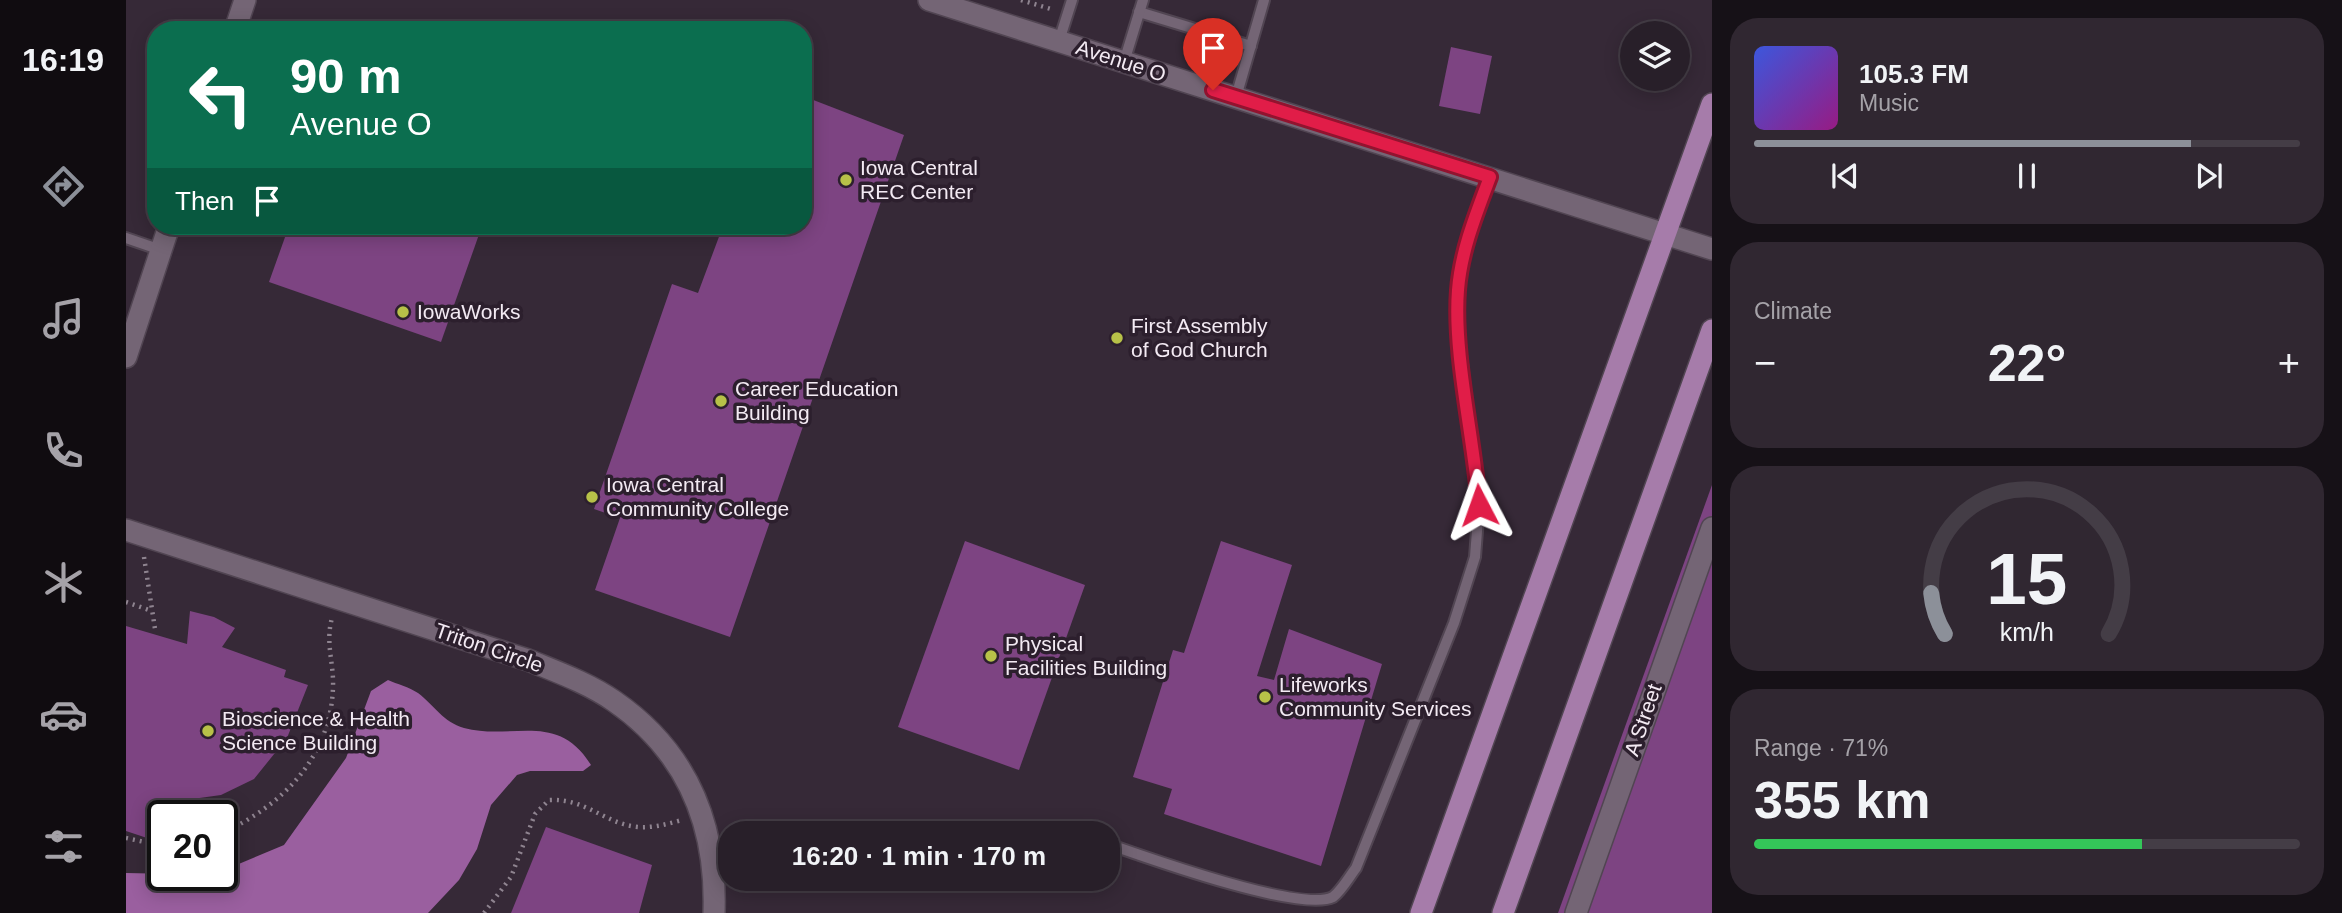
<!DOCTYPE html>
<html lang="en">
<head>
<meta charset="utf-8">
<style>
	:root { --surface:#281f29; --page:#302731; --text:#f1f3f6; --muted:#a5a2a8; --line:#443d46; --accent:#8c9099 }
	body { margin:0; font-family:Arial,sans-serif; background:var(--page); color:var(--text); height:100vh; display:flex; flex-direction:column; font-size:26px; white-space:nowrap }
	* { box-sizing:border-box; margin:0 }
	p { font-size:23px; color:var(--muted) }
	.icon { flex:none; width:38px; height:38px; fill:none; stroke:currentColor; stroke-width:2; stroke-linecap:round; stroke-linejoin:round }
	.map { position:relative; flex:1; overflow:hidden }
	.panel { display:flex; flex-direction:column; gap:18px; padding:18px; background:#161117; width:630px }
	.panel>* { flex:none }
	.top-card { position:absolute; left:21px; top:21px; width:665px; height:214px; border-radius:28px; box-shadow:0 4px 18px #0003,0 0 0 2px var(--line); background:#0b6e4f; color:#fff; overflow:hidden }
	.tools { position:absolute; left:1494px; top:21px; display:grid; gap:14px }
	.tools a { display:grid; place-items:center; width:70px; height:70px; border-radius:50%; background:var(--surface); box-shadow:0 4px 18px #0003,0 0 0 2px var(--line); font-size:35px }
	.speed { position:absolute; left:21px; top:800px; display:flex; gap:14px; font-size:35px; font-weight:700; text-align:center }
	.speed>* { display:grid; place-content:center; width:91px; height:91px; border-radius:50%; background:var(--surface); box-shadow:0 4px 18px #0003,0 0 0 2px var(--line); line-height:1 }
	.speed .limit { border:4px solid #111; border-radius:10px; background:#fff; color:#111 }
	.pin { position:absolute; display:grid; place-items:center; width:60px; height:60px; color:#fff; margin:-72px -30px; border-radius:50% 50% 50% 0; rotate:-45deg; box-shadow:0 0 7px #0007 }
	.pin .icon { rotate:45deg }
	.me { position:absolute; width:77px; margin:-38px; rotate:356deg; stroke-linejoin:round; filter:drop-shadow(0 0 5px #0008) }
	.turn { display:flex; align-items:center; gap:24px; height:147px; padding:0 28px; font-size:32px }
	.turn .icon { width:91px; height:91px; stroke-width:2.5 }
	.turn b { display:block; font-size:49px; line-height:60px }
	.then { display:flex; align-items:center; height:66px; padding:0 28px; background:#0003; gap:14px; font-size:26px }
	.big { font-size:52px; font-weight:600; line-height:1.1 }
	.panel .tile { flex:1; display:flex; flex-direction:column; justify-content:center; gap:10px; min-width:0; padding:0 24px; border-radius:28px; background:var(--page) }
	.panel .dial { align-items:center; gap:0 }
	.dial svg { height:182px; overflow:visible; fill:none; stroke:var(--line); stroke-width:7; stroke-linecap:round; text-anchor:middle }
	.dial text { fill:var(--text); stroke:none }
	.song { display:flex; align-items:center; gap:21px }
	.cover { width:84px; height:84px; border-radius:10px; background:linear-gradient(135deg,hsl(230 70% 55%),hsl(310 70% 35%)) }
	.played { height:7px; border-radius:4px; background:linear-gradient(90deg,var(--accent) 80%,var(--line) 80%) }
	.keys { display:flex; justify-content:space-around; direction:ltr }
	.heat { display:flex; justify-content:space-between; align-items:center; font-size:38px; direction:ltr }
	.charge { height:10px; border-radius:5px; background:linear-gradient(90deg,#34c759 71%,var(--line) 0) }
	.trip { position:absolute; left:592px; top:821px; width:402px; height:70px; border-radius:28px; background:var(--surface); box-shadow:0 4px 18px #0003,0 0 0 2px var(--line); font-weight:600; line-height:70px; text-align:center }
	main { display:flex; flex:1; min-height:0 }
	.menu { display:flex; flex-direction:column; width:126px; justify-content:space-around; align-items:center; background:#100c10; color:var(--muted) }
	.menu .icon { width:49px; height:49px }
	.menu .on { color:var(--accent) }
	.menu b { font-size:32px; color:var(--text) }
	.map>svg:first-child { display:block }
	.water { fill:#9a5f9f }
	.building { fill:#7d4482 }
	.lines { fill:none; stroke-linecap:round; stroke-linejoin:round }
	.service-casing { stroke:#514552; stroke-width:14 }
	.minor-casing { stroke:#514552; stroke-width:24 }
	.primary-casing { stroke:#514552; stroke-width:24 }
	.path { stroke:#8f8490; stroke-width:4.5; stroke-dasharray:2 5; stroke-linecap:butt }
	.service { stroke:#746575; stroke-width:10 }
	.minor { stroke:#746575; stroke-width:21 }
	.primary { stroke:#a67caa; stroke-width:21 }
	.route-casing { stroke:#92132f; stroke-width:18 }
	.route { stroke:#e11d48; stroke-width:12 }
	.poi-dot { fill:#b7c148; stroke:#2c1f2d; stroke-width:2.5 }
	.labels { text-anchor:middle; stroke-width:7; stroke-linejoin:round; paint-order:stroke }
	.street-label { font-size:21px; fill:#f3eaf3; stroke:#2c1f2d }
	.poi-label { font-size:21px; fill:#f3eaf3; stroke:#2c1f2d; text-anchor:start }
</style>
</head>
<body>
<main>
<nav class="menu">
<b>16:19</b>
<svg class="icon on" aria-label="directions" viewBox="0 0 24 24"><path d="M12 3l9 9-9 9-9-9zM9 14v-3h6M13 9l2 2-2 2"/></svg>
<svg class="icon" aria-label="music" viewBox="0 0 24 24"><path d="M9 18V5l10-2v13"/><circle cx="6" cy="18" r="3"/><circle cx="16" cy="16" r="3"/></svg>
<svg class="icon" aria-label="phone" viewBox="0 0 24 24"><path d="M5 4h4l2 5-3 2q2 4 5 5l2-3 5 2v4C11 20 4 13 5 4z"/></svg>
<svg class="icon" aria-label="climate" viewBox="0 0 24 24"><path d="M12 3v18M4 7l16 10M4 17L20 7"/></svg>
<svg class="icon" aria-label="car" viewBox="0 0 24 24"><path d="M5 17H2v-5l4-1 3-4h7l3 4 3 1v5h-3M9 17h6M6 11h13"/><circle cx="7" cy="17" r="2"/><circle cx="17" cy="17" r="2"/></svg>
<svg class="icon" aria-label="filters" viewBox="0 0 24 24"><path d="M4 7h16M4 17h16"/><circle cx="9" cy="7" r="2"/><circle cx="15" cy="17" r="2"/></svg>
</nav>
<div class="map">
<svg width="1586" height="913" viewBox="0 0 1586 913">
	<rect width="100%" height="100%" fill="#362937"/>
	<path class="water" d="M262,680C271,684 283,687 292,693C308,705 317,722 338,728C386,741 431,710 465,765L457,771H404L391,775L365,805L351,849L333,880L302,913H0V873L96,875V871L158,845L220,758L245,691Z"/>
	<g class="building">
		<polygon points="1325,47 1366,56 1354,114 1313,106"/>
		<polygon points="677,96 778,135 604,637 469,590 494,518 468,509 546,284 572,293 597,226 677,226"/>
		<polygon points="163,226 356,226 315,342 143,282"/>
		<polygon points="1586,485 1586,913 1432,913"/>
		<polygon points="839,541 959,585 893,770 772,727"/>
		<polygon points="1095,541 1166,565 1131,676 1148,680 1163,629 1256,664 1195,866 1038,814 1046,789 1007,777 1047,650 1058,653"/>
		<polygon points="64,611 88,617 109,628 96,647 160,670 158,677 182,685 161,738 128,779 95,795 52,801 46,816 37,816 37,835 27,831 24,839 0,831 0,626 61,644"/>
		<polygon points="420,827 526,865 513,913 385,913"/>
	</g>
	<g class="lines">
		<g class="service-casing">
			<g id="service">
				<polyline points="1013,12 1125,46"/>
				<polyline points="933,41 946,0"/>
				<polyline points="998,62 1017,0"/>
				<polyline points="1110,97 1138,0"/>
				<polyline points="0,238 35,250"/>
				<path d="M982,844C1022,858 1175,913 1207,897C1216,890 1223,877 1230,868L1328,623L1349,557L1353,505L1333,338L1332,291L1340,241L1364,177"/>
			</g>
		</g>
		<g class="minor-casing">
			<g id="minor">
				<polyline points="803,0 1586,249"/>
				<polyline points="109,30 119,0"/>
				<polyline points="0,357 43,226"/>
				<path d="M0,530L402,660C431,672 462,683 488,701C562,752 591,826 588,913"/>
				<polyline points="1450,913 1586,528"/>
			</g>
		</g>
		<g class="primary-casing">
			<g id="primary">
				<polyline points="1295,913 1586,104"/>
				<polyline points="1377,913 1586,330"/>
			</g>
		</g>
		<g class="path">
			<polyline points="895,0 925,9"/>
			<polyline points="18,557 29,629"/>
			<polyline points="0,602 26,611"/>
			<path d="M96,833C156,806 205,757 207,687C208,663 199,643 206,618"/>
			<polyline points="0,838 37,846"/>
			<path d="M358,913L385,877L409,814L423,800C460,798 479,824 512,827C528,828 541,824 556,820"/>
		</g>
		<use href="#service" class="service"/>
		<use href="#minor" class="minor"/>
		<use href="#primary" class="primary"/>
	</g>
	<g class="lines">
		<g class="route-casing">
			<path id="route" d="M1087,90L1364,177C1350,214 1335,251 1332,290C1327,355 1348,438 1353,505"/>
		</g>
		<use href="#route" class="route"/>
	</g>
	<g class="poi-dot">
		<circle cx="720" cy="180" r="7"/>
		<circle cx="277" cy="312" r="7"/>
		<circle cx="991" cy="338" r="7"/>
		<circle cx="595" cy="401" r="7"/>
		<circle cx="466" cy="497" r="7"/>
		<circle cx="865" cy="656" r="7"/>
		<circle cx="1139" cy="697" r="7"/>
		<circle cx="82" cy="731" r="7"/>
	</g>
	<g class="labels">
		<g class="street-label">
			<text transform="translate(995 61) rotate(18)" y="7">Avenue O</text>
			<text transform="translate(363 648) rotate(19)" y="7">Triton Circle</text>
			<text transform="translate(1517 720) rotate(-71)" y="7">A Street</text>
		</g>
		<g class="poi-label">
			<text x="734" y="175">Iowa Central<tspan x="734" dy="24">REC Center</tspan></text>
			<text x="291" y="319">IowaWorks</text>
			<text x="1005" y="333">First Assembly<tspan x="1005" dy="24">of God Church</tspan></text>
			<text x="609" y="396">Career Education<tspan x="609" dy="24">Building</tspan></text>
			<text x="480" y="492">Iowa Central<tspan x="480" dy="24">Community College</tspan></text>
			<text x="879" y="651">Physical<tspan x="879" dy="24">Facilities Building</tspan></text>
			<text x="1153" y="692">Lifeworks<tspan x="1153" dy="24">Community Services</tspan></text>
			<text x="96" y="726">Bioscience &amp; Health<tspan x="96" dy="24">Science Building</tspan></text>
		</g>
	</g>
</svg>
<div class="tools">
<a><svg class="icon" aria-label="layers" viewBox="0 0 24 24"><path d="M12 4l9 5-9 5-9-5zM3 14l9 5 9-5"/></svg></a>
</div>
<div class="speed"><div class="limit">20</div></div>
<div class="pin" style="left:1087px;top:90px;background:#d93025"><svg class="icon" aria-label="arrive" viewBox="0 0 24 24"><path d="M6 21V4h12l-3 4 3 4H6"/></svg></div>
<svg class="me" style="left:1353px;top:505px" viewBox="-20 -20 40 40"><path d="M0-17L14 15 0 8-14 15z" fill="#e11d48" stroke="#fff" stroke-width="4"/></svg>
<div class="trip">16:20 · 1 min · 170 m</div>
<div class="top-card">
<div class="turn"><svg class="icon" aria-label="left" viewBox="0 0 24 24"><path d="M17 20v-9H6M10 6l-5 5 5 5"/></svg><div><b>90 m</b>Avenue O</div></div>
<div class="then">Then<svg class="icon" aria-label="arrive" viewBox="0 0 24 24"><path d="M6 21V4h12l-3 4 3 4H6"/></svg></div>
</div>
</div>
<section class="panel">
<div class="tile">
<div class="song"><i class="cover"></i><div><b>105.3 FM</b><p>Music</p></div></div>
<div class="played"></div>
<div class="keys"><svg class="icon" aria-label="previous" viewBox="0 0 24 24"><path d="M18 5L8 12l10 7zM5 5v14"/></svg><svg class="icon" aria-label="pause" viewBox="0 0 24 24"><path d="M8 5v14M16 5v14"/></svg><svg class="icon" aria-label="next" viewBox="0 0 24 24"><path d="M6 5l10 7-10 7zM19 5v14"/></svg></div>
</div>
<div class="tile"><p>Climate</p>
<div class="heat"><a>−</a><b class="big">22°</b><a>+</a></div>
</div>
<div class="tile dial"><svg viewBox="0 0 100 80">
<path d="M14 69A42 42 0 1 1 86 69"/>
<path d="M14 69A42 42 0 0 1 8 51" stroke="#8c9099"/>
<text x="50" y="56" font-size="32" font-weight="700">15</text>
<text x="50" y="72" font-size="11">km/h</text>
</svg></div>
<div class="tile"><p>Range · 71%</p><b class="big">355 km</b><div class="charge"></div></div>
</section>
</main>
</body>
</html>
